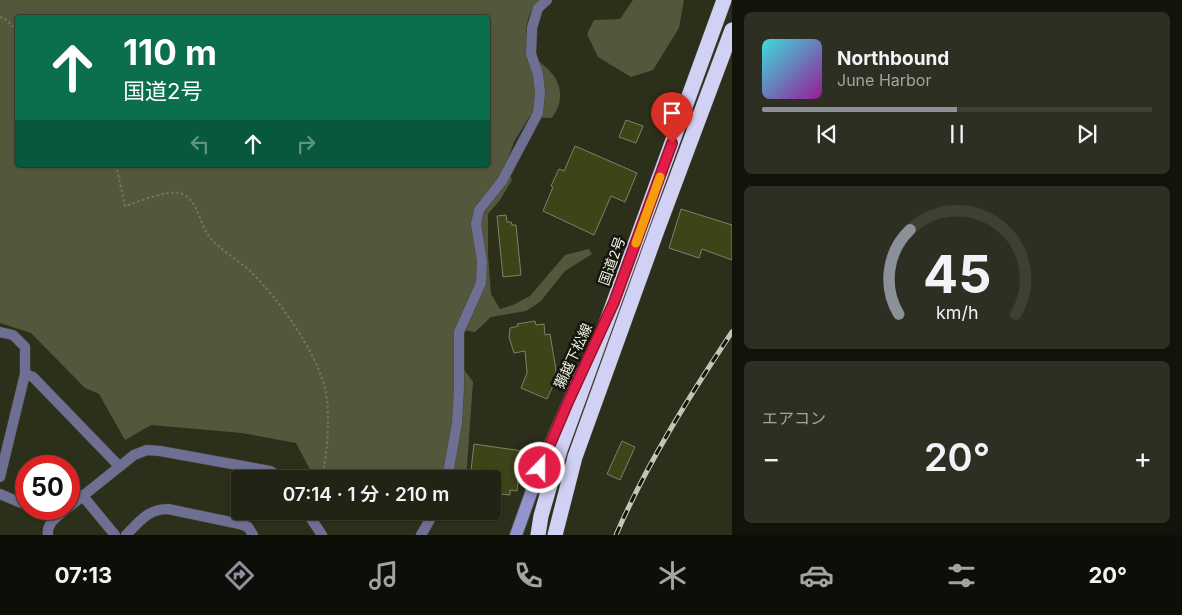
<!DOCTYPE html>
<html lang="ja">
<head>
<meta charset="utf-8">
<style>
	:root { --surface:#212314; --page:#2d2f22; --text:#f1f3f6; --muted:#a2a4a0; --line:#3e4034; --accent:#8c9099 }
	body { margin:0; font-family:Inter,"Noto Sans JP",sans-serif; background:var(--page); color:var(--text); height:100vh; display:flex; flex-direction:column; font-size:19px; white-space:nowrap }
	* { box-sizing:border-box; margin:0 }
	p { font-size:16px; color:var(--muted) }
	.icon { flex:none; width:28px; height:28px; fill:none; stroke:currentColor; stroke-width:2; stroke-linecap:round; stroke-linejoin:round }
	.map { position:relative; flex:1; overflow:hidden }
	.details { display:flex; flex-direction:column; gap:12px; padding:12px; background:#12130b; width:450px }
	.details>* { flex:none }
	.top-card { position:absolute; left:15px; top:15px; width:475px; height:152px; border-radius:5px; box-shadow:0 1px 4px #0004,0 0 0 1px var(--line); background:#0b6e4f; color:#fff; overflow:hidden }
	.speed { position:absolute; left:15px; top:455px; display:flex; gap:10px; font-size:25px; font-weight:700; text-align:center }
	.speed>* { display:grid; place-content:center; width:65px; height:65px; border-radius:50%; background:var(--surface); box-shadow:0 1px 4px #0004,0 0 0 1px var(--line); line-height:1 }
	.speed .limit { border:8px solid #d22; background:#fff; color:#111 }
	.pin { position:absolute; display:grid; place-items:center; width:42px; height:42px; color:#fff; margin:-51px -21px; border-radius:50% 50% 50% 0; rotate:-45deg; box-shadow:0 0 5px #0007 }
	.pin .icon { rotate:45deg }
	.me { position:absolute; width:55px; margin:-28px; rotate:22deg; stroke-linejoin:round; filter:drop-shadow(0 0 4px #0008) }
	.turn { display:flex; align-items:center; gap:18px; height:105px; padding:0 25px; font-size:22px }
	.turn .icon { width:65px; height:65px; stroke-width:2.5 }
	.turn b { display:block; font-size:35px; line-height:42px }
	.lanes { display:flex; align-items:center; height:48px; padding:0 25px; background:#0003; justify-content:center; gap:25px; direction:ltr }
	.lanes .off { opacity:.35 }
	.big { font-size:38px; font-weight:600; line-height:1.1 }
	.details .widget { flex:1; display:flex; flex-direction:column; justify-content:center; gap:8px; min-width:0; padding:0 18px; border-radius:8px; background:var(--page) }
	.details .dial { align-items:center; gap:0 }
	.dial svg { height:130px; overflow:visible; fill:none; stroke:var(--line); stroke-width:7; stroke-linecap:round; text-anchor:middle }
	.dial text { fill:var(--text); stroke:none }
	.song { display:flex; align-items:center; gap:15px }
	.cover { width:60px; height:60px; border-radius:8px; background:linear-gradient(135deg,hsl(180 70% 55%),hsl(300 70% 35%)) }
	.played { height:5px; border-radius:2px; background:linear-gradient(90deg,var(--accent) 50%,var(--line) 50%) }
	.keys { display:flex; justify-content:space-around; direction:ltr }
	.heat { display:flex; justify-content:space-between; align-items:center; font-size:28px; direction:ltr }
	.trip { position:absolute; left:231px; top:470px; width:270px; height:50px; border-radius:5px; background:var(--surface); box-shadow:0 1px 4px #0004,0 0 0 1px var(--line); font-weight:600; line-height:50px; text-align:center }
	.tabs { display:flex; height:80px; justify-content:space-around; align-items:center; background:#0d0e08; color:var(--muted) }
	.tabs .icon { width:35px; height:35px }
	.tabs .on { color:var(--accent) }
	.tabs b { font-size:22px; color:var(--text) }
	main { display:flex; flex:1; min-height:0 }
	.map>svg:first-child { display:block }
	.green { fill:#53583c; fill-rule:evenodd }
	.building { fill:#3f4418; stroke:#7d8169 }
	.lines { fill:none; stroke-linecap:round; stroke-linejoin:round }
	.street-casing { stroke:#474a36; stroke-width:11 }
	.secondary-casing { stroke:#474a36; stroke-width:14 }
	.highway-casing { stroke:#474a36; stroke-width:16 }
	.path { stroke:#727562; stroke-width:2; stroke-dasharray:2.5 2.5; stroke-linecap:butt }
	.street { stroke:#6e6f93; stroke-width:10 }
	.secondary { stroke:#9393ce; stroke-width:12 }
	.highway { stroke:#d0d1f5; stroke-width:15 }
	.rail-casing { stroke:#c3c6b7; stroke-width:5 }
	.rail { stroke:#14160d; stroke-width:3; stroke-dasharray:9; stroke-linecap:butt }
	.route-casing { stroke:#92132f; stroke-width:12 }
	.route { stroke:#e11d48; stroke-width:9 }
	.slow { stroke:#f59e0b; stroke-width:9 }
	.labels { text-anchor:middle; stroke-width:5; stroke-linejoin:round; paint-order:stroke }
	.street-label { font-size:14px; fill:#eff2e4; stroke:#14160d }
</style>
</head>
<body>
<main>
<div class="map">
<svg width="732" height="535" viewBox="0 0 732 535">
	<rect width="100%" height="100%" fill="#2c2f1a"/>
	<g class="green">
		<path d="M0,0H539C524,17 525,33 528,54C546,66 565,79 559,104C558,109 554,114 552,118L529,117L514,142L506,165L512,180L500,200L488,214V255L491,294L500,309L513,305L530,296L565,255L589,249L592,254L565,271L541,301L526,311L491,317L475,332L457,329L456,358L473,382L466,479H315L296,443L242,433L151,425L125,440L99,394L85,388L31,333L0,323ZM18,18H488V165H18Z"/>
		<polygon points="633,0 684,0 679,28 653,70 631,77 598,57 587,34 594,20 620,19"/>
	</g>
	<g class="building">
		<polygon points="626,120 643,126 636,143 619,137"/>
		<polygon points="575,146 637,173 625,202 611,196 594,235 543,211 553,187 551,186 559,169 564,171"/>
		<polygon points="681,209 732,225 732,260 702,249 699,258 669,248"/>
		<polygon points="506,215 507,222 511,222 512,225 516,225 521,275 503,277 497,216"/>
		<polygon points="535,321 536,325 544,324 545,335 550,334 556,370 554,383 547,399 521,388 527,373 525,351 514,353 509,337 510,328 518,326 517,324"/>
		<polygon points="622,441 635,447 620,480 607,474"/>
		<polygon points="474,444 529,452 528,470 519,470 517,491 510,490 510,495 492,493 492,479 470,479"/>
	</g>
	<g class="lines">
		<g class="street-casing">
			<g id="street">
				<polyline points="0,332 13,335 25,347 25,374 0,477"/>
				<polyline points="25,374 33,377 119,466"/>
				<polyline points="447,479 457,423 459,387 459,332 481,283 482,261 476,224 479,210 502,181 538,113 540,93 538,74 531,54 532,28 538,8 547,0"/>
				<polyline points="0,494 26,505"/>
				<polyline points="82,495 115,535"/>
				<polyline points="69,507 134,455 147,450 160,451 270,471 283,479"/>
				<polyline points="35,509 44,513 53,520"/>
				<polyline points="306,511 322,535"/>
				<path d="M48,535C46,523 58,516 66,509"/>
				<path d="M126,535C140,521 148,509 168,509L240,524L248,527L253,535"/>
				<polyline points="421,535 435,511"/>
			</g>
		</g>
		<g class="secondary-casing">
			<polyline id="secondary" points="516,535 540,468 582,371"/>
		</g>
		<g class="highway-casing">
			<g id="highway">
				<polyline points="538,535 541,516 560,450 724,0"/>
				<polyline points="555,535 575,457 656,233 732,30"/>
			</g>
		</g>
		<g class="path">
			<polyline points="0,17 4,18 18,31"/>
			<path d="M116,165L125,206C138,202 166,190 180,193C198,198 200,227 211,239C223,252 240,261 252,273C279,299 316,352 325,388C331,412 327,455 322,479"/>
		</g>
		<use href="#street" class="street"/>
		<use href="#secondary" class="secondary"/>
		<use href="#highway" class="highway"/>
		<g class="rail-casing">
			<path id="rail" d="M616,535C647,463 689,397 732,332"/>
		</g>
		<use href="#rail" class="rail"/>
	</g>
	<g class="lines">
		<g class="route-casing">
			<polyline id="route" points="540,468 569,400 614,302 672,143"/>
		</g>
		<use href="#route" class="route"/>
		<polyline class="slow" points="636,243 660,177"/>
	</g>
	<g class="labels">
		<g class="street-label">
			<text transform="translate(612 261) rotate(-70)" y="5">国道2号</text>
			<text transform="translate(573 356) rotate(-65)" y="5">獺越下松線</text>
		</g>
	</g>
</svg>
<div class="speed"><div class="limit">50</div></div>
<div class="pin" style="left:672px;top:143px;background:#d93025"><svg class="icon" aria-label="arrive" viewBox="0 0 24 24"><path d="M6 21V4h12l-3 4 3 4H6"/></svg></div>
<svg class="me" style="left:540px;top:468px" viewBox="-20 -20 40 40"><circle r="17" fill="#e11d48" stroke="#fff" stroke-width="3"/><path d="M0-11L8 9 0 5-8 9z" fill="#fff"/></svg>
<div class="trip">07:14 · 1 分 · 210 m</div>
<div class="top-card">
<div class="turn"><svg class="icon" aria-label="ahead" viewBox="0 0 24 24"><path d="M12 20V5M6 11l6-6 6 6"/></svg><div><b>110 m</b>国道2号</div></div>
<div class="lanes"><svg class="icon off" aria-label="left" viewBox="0 0 24 24"><path d="M17 20v-9H6M10 6l-5 5 5 5"/></svg><svg class="icon" aria-label="ahead" viewBox="0 0 24 24"><path d="M12 20V5M6 11l6-6 6 6"/></svg><svg class="icon off" aria-label="right" viewBox="0 0 24 24"><path d="M7 20v-9h11M14 6l5 5-5 5"/></svg></div>
</div>
</div>
<section class="details">
<div class="widget">
<div class="song"><i class="cover"></i><div><b>Northbound</b><p>June Harbor</p></div></div>
<div class="played"></div>
<div class="keys"><svg class="icon" aria-label="previous" viewBox="0 0 24 24"><path d="M18 5L8 12l10 7zM5 5v14"/></svg><svg class="icon" aria-label="pause" viewBox="0 0 24 24"><path d="M8 5v14M16 5v14"/></svg><svg class="icon" aria-label="next" viewBox="0 0 24 24"><path d="M6 5l10 7-10 7zM19 5v14"/></svg></div>
</div>
<div class="widget dial"><svg viewBox="0 0 100 80">
<path d="M14 69A42 42 0 1 1 86 69"/>
<path d="M14 69A42 42 0 0 1 21 17" stroke="#8c9099"/>
<text x="50" y="56" font-size="32" font-weight="700">45</text>
<text x="50" y="72" font-size="11">km/h</text>
</svg></div>
<div class="widget"><p>エアコン</p>
<div class="heat"><a>−</a><b class="big">20°</b><a>+</a></div>
</div>
</section>
</main>
<nav class="tabs">
<b>07:13</b>
<svg class="icon on" aria-label="directions" viewBox="0 0 24 24"><path d="M12 3l9 9-9 9-9-9zM9 14v-3h6M13 9l2 2-2 2"/></svg>
<svg class="icon" aria-label="music" viewBox="0 0 24 24"><path d="M9 18V5l10-2v13"/><circle cx="6" cy="18" r="3"/><circle cx="16" cy="16" r="3"/></svg>
<svg class="icon" aria-label="phone" viewBox="0 0 24 24"><path d="M5 4h4l2 5-3 2q2 4 5 5l2-3 5 2v4C11 20 4 13 5 4z"/></svg>
<svg class="icon" aria-label="climate" viewBox="0 0 24 24"><path d="M12 3v18M4 7l16 10M4 17L20 7"/></svg>
<svg class="icon" aria-label="car" viewBox="0 0 24 24"><path d="M5 17H2v-5l4-1 3-4h7l3 4 3 1v5h-3M9 17h6M6 11h13"/><circle cx="7" cy="17" r="2"/><circle cx="17" cy="17" r="2"/></svg>
<svg class="icon" aria-label="filters" viewBox="0 0 24 24"><path d="M4 7h16M4 17h16"/><circle cx="9" cy="7" r="2"/><circle cx="15" cy="17" r="2"/></svg>
<b>20°</b>
</nav>
</body>
</html>
